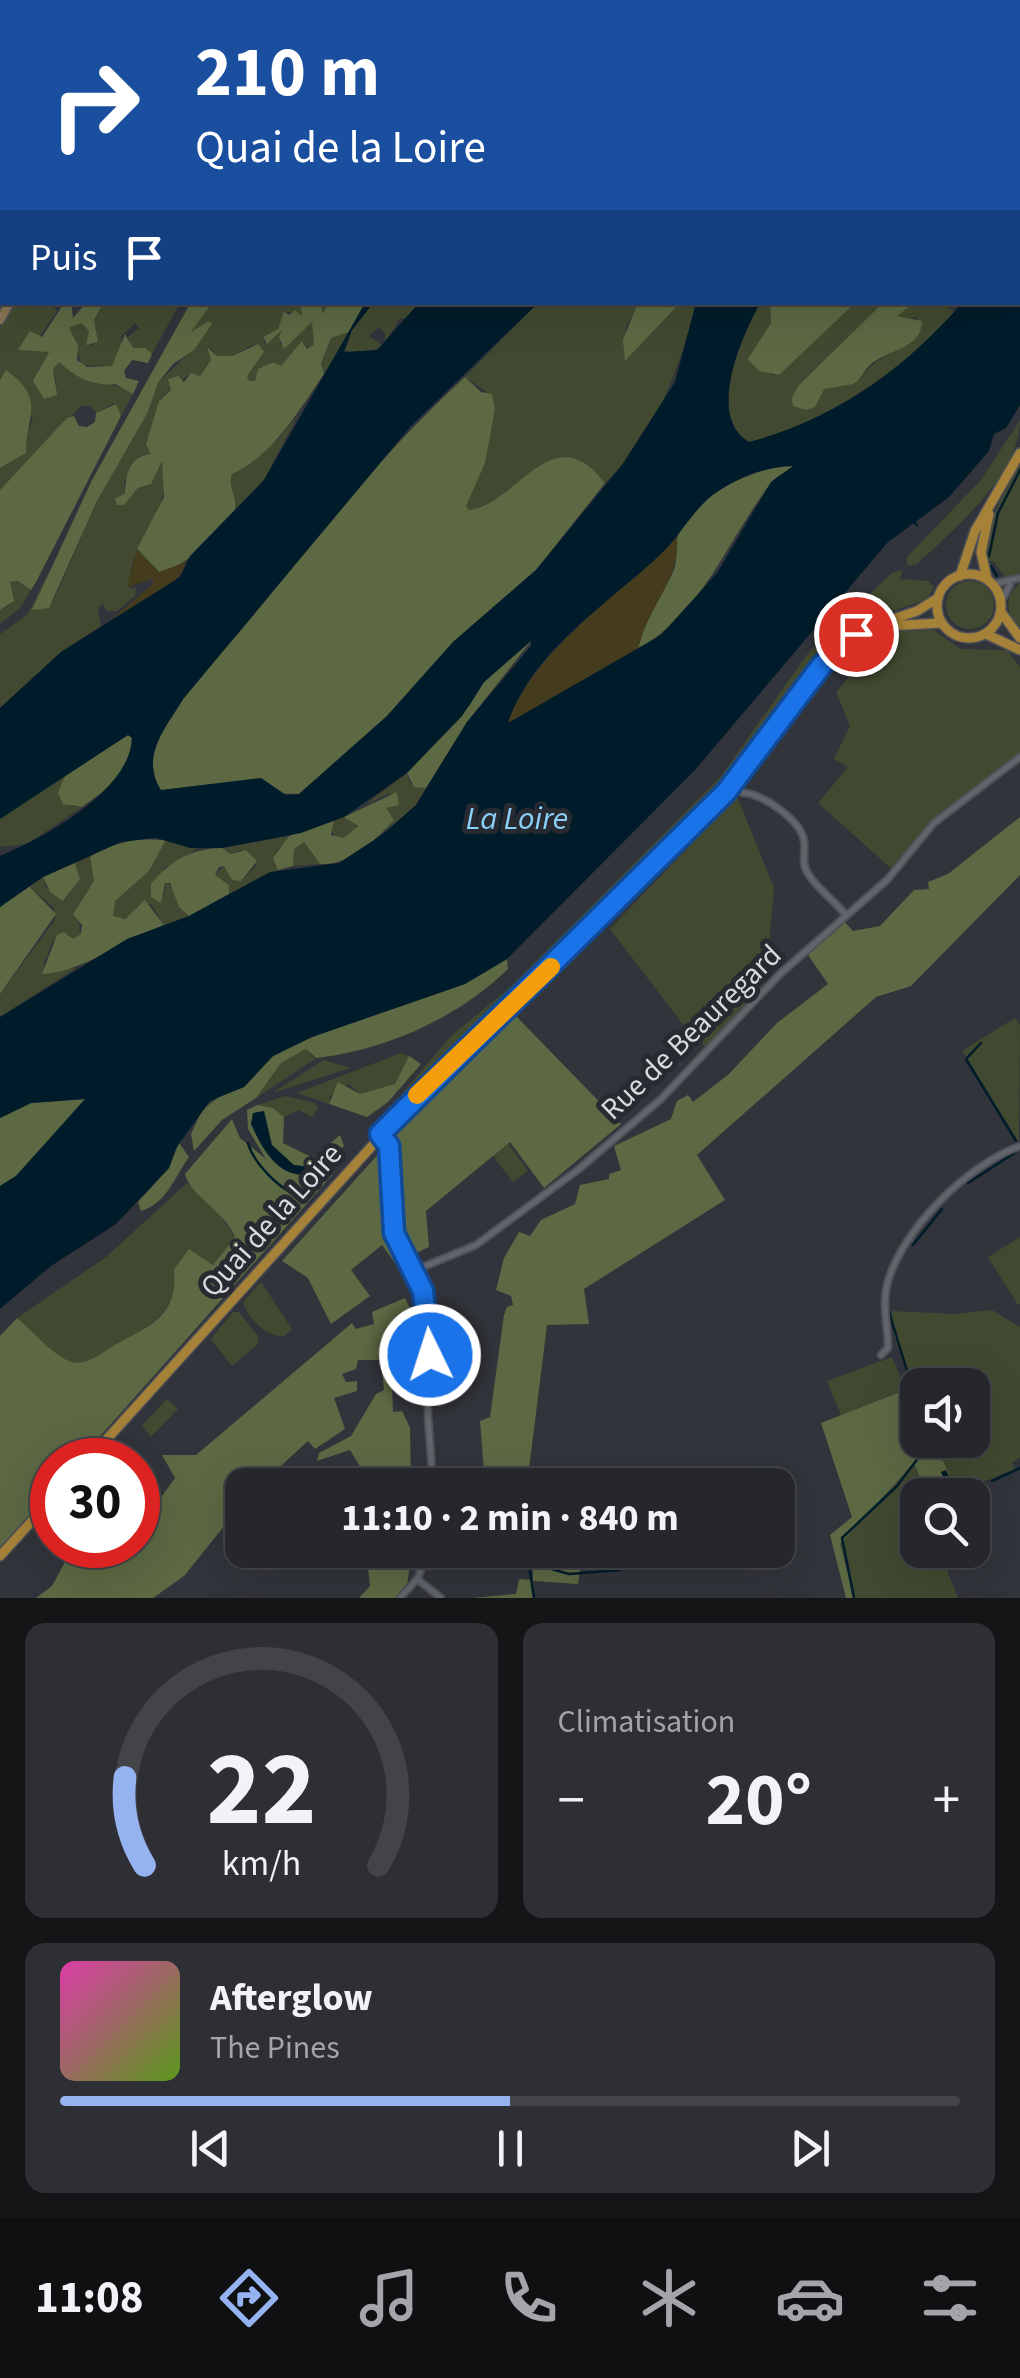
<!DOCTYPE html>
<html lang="fr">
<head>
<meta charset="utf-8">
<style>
	:root { --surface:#26272c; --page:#2e2f34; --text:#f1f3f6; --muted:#a4a5a9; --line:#424448; --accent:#95b2f1 }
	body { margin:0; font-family:"Source Sans 3",sans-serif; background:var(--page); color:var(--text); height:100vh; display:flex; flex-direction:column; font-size:38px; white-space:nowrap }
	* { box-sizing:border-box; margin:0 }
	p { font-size:32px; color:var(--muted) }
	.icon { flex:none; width:55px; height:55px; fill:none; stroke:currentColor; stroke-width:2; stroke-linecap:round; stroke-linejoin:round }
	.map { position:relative; height:1598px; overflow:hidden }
	.details { display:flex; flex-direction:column; gap:25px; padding:25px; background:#151518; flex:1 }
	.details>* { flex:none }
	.top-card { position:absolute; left:0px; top:0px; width:1020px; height:305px; box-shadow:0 10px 40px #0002,0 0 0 2px var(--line); background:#1a4fa0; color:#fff; overflow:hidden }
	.buttons { position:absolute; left:900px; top:1368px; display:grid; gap:20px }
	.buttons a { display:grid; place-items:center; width:90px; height:90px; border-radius:20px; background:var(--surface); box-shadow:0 10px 40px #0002,0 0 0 2px var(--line); font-size:50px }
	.speed { position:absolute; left:30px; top:1438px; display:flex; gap:20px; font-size:50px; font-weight:700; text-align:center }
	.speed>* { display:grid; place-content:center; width:130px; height:130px; border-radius:50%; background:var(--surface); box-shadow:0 10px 40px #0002,0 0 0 2px var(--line); line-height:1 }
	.speed .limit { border:15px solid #d22; background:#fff; color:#111 }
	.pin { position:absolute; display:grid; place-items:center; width:85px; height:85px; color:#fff; margin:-42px; border:5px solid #fff; border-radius:50%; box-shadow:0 2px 10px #0007 }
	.me { position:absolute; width:110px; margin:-55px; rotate:356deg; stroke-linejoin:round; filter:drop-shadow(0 0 8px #0008) }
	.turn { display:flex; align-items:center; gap:35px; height:210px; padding:0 30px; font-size:45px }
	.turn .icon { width:130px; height:130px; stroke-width:2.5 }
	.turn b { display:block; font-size:70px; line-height:85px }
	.then { display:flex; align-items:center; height:95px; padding:0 30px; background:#0003; gap:20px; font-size:38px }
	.big { font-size:75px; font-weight:700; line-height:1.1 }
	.details .widget { flex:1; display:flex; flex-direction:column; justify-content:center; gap:15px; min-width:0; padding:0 35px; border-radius:20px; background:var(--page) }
	.details .dial { align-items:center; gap:0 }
	.dial svg { height:260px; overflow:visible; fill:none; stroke:var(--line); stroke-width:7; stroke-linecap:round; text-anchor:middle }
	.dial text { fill:var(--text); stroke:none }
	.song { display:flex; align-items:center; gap:30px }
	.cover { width:120px; height:120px; border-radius:15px; background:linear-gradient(135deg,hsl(320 70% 55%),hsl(90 70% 35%)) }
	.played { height:10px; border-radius:5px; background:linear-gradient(90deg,var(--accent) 50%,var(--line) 50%) }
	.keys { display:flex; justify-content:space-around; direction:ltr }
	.heat { display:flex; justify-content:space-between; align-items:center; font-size:55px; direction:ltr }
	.details .tiles { flex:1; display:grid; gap:25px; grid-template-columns:1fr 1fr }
	.widget:last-child { grid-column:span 2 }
	.trip { position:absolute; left:225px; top:1468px; width:570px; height:100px; border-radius:20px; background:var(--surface); box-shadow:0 10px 40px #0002,0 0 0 2px var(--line); font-weight:700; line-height:100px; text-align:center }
	.tab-bar { display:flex; height:160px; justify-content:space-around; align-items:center; background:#0f1012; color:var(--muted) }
	.tab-bar .icon { width:70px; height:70px }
	.tab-bar .current { color:var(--accent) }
	.tab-bar b { font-size:45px; color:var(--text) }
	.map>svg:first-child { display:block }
	.green { fill:#414a30 }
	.forest { fill:#5c6943 }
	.sand { fill:#443c1c }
	.water { fill:#001c2b; fill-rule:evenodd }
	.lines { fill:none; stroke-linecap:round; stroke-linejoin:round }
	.stream { stroke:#001c2b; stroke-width:2.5 }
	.minor-casing { stroke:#4f5157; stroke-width:9 }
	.tertiary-casing { stroke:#4f5157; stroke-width:11 }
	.secondary-casing { stroke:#4f5157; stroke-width:11 }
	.primary-casing { stroke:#4f5157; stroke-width:12 }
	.minor { stroke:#62646c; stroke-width:5 }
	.tertiary { stroke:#62646c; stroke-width:8 }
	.secondary { stroke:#847352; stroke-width:8 }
	.primary { stroke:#a58238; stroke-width:9 }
	.route-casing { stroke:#114b97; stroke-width:25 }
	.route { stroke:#1a73e8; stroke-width:18 }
	.slow { stroke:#f59e0b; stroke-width:18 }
	.labels { text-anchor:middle; stroke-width:10; stroke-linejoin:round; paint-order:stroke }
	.street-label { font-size:30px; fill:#d8dade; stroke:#282a31 }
	.water-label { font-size:32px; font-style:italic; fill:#8ad0f8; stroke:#282a31 }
</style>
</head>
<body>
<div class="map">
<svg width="1020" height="1598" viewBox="0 0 1020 1598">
	<rect width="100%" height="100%" fill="#32343b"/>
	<g class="green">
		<polygon points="0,0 144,0 145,2 2,2 0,119"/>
		<path d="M15,303H51L57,311L38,339L30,332L36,352L42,348L49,352L38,370L57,385L53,369L59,362C85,385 108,378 133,394L121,416L114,403L96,413L90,406H81L0,490V468L26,453L25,438L33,420L6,370L0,380V327Z"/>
		<polygon points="104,303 180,303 152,354 131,347 128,337 139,328 135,323 121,336 121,350 112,366 82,365 69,328 81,323 89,331 90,346 98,342 94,320"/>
		<path d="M212,303L331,304L323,313L314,305L304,306L302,316L285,311L276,332L263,337L265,344L282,329L280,345L312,322L316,343L309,350L304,342L281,366L275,362L255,381H249L246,376L261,356L255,344L231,356H217L210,347L211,360L200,376L188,375L161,398L146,444L151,454L132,463L124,484L126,490L117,504L124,505L138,488L147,486L161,461C179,513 119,551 132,589L136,587L135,596L117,611H108L102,604L98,608L101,626L61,652L0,708V634L28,614L50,569L44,585L52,604L97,501L147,414L158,383L197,345L209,321L194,333L192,328Z"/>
		<path d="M373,303H419L407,319L400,318L385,343V333L379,327L369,336L382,345C373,354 350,356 342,348L324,374L321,363L331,338L344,330L350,333Z"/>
		<path d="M538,303H638L626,327L625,361L680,303H696C678,373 657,430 605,483C554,417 519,501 469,510L466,507C485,454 490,451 487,392L465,377Z"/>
		<path d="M760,303H770L771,323L764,334L771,375H778L855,303H884L799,385L815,407L823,389L860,380C873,356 902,352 920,332L916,317L901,320L897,316C913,299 936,298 954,312C899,374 829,422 749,442C705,415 743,335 760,303Z"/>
		<path d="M298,415L264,480L233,517C237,497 227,487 232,473L278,439Z"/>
		<path d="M1020,420C1020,475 954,529 916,565H907V557L981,480Z"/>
		<path d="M1020,465V573L1005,577L994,562L987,560C983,526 1004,493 1020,465Z"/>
		<polygon points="903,570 900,579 928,581 934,587 927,599 857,624 820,655 722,789 513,999 383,1116 451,1036 507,990 721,776 811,649 892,573"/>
		<circle cx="970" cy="605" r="24"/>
		<polygon points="18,581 31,590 20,608 0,624 0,610 11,604 10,582"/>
		<path d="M1020,583V629C1006,613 1003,598 1020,583Z"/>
		<polygon points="934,630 960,649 1007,650 1020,667 1020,755 924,829 893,870 818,803 848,767 834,759 850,726 836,692 889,631"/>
		<polygon points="66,773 63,783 71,807 82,807 27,844 0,847 0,819"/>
		<polygon points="407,773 410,783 426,788 416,805 383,834 394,820 386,809 390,793 365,805"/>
		<polygon points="737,796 774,888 766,981 706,1047 685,1027 610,929"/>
		<circle cx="344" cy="828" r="12"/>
		<polygon points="289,836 275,854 278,870 229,894 229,885 215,875 224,866 241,881 257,865 241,850 230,854 222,848"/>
		<polygon points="166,840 197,849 164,868 161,903 167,881 189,916 164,925 151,904 136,907 132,916 118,920 113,916 114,901 149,871"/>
		<polygon points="304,842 320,864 293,866 294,849"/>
		<polygon points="90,857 94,881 76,908 81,935 73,939 64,932 53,941 43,966 76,968 0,1017 0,994 55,920 54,908 29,886 43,877 46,887 64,901 80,879 75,863"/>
		<polygon points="1015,1018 1020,1025 1019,1142 962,1051"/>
		<polygon points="306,1049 315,1059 256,1098 281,1063"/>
		<polygon points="401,1053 409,1056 395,1084 360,1094 349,1084 330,1096 329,1104 297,1093"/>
		<polygon points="324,1060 351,1068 272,1093"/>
		<polygon points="285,1096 315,1103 318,1108 312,1117 299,1110 284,1117 273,1108 257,1105"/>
		<polygon points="505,1139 528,1171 513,1182 489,1151"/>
		<path d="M187,1183L212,1204L235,1237L213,1265L189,1249L174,1269C177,1317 149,1326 113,1346C100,1353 88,1367 71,1362C53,1356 32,1330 17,1318L106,1257Z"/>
		<polygon points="1020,1237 1020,1304 1018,1305 988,1257"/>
		<path d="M261,1282L292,1329L284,1336C266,1338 247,1317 243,1302Z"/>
		<polygon points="992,1310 1020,1327 1020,1457 1012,1463 1015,1469 957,1493 934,1440 972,1440 972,1385 918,1385 917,1399 893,1333 892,1311 955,1314"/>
		<polygon points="233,1312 239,1312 258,1336 258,1344 232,1366 211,1339"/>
		<polygon points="892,1357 905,1389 841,1415 827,1381"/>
		<polygon points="167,1399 178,1409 151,1437 142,1425"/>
		<polygon points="915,1462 928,1495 918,1495 918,1550 939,1550 958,1598 854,1598 840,1544"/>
	</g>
	<g class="forest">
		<path d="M104,302L94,320L98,342L86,345L89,331L81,323L69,328L78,346L77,360L87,367L112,366L125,334L133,348H145L152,354L148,363L132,360L124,371L126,378L139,381L133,394L115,384C94,387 75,377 59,362L53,369L57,395L44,399L33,381L49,352L18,350L30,331L42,337L64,303H71L73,318L86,303Z"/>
		<polygon points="191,302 212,303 191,332 209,321 212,324 194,350 173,364 158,383 147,414 97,501 49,608 32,610 92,480"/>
		<polygon points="638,302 680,303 625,361 623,340"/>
		<path d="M884,302L914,303L897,316L922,321C922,350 886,349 869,366C862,373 862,379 853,384L824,389L815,407L806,410L793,406L792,398L799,385Z"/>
		<path d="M319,303L323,313L330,303H365L349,332L331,338L321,363L324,374C298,412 274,454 232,474C227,489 239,497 234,513C227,530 176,574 159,572L137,549L164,497L162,461L151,484L138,488L124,505H117L115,499L125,493C126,475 128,457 151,454L146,444L159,401L171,390L168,379L178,376L184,382L191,373L200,376L211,360L207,347L217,356H232L258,344L264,352L247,376L249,381H255L258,369L274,362L281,366L302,341L307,349L314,345L312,322L284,349L279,337L282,330L267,344L263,337L278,329L284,311L289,315L295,310L302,316L301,307Z"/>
		<polygon points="770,303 770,302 855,303 779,375 759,371 748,359 771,323"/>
		<path d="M6,370C47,400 26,415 26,453L0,468V380Z"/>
		<path d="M465,377L481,392L492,394L495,409L485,463L466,506L469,510C519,503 552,415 605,483L536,570L453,642L387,716L299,794L161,790C153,779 151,760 155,746C168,703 213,663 242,629C314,542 381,453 465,377Z"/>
		<polygon points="116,404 121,416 36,582 31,590 18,581 10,582 14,601 0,610 0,490 67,418 74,416 79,426 87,427 95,422 96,413"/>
		<path d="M793,466C789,473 777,474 771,483C724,545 708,605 638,650C644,620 660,600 673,572C679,560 674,546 678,535C695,495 752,467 793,466Z"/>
		<polygon points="532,640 467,722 426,788 414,787 407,773 470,705 484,682"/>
		<path d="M128,735L132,738C131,773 108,788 82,807L63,804L58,793L66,773Z"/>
		<path d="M397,792L399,805L386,808L394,820C376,840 349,866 320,864L304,842L294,849L293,866L278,870L273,858L289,836L334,820L331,835L344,838L358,826L344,817Z"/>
		<polygon points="1020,817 1020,875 911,986 876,997 697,1155 725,1200 584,1289 589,1324 547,1325 527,1485 485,1485 480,1421 490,1417 504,1315 507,1307 513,1305 511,1296 496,1290 504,1258 519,1232 530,1236 541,1220 575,1204 580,1185 609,1179 609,1174 621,1170 614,1146 671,1119 677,1101 688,1095 693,1102 729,1074 777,1023 828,984 806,952 841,918 853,931 880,926 914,890 929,889 928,882 948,874"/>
		<path d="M137,839L166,840L149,871L115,901L113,916L125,919L145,900L164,925C128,939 77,974 42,974L57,935L64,932L73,939L81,934L82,925L73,914L94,881L90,857L103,848Z"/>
		<path d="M222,848L230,854L246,850L257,861L241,881L232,880L224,866L219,867L215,875L229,885V894L189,916L179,907L170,883H165L161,903L151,897V884C171,860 190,849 222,848Z"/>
		<polygon points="75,863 80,879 63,901 50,892 43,877"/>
		<polygon points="29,886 56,914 0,994 0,907"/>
		<path d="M507,959L508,969C456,1019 386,1050 316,1058L306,1049L281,1063L256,1098L222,1120L194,1151L191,1134L202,1110L220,1096L244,1087L273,1056L312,1037L465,984Z"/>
		<polygon points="515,1015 621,1124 544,1188 510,1142 426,1211 429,1247 395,1263 382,1245 351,1270 370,1296 331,1324 308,1278 282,1261 462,1061"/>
		<polygon points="409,1056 421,1064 388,1102 367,1117 329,1104 338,1082 360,1094 395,1084"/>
		<polygon points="86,1099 16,1176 0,1186 0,1118 31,1103"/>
		<path d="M257,1105L273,1108L284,1117L283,1143L313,1158L340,1135L344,1146L328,1162L335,1172L79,1460H52V1490L0,1547V1336L17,1318C32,1330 53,1356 72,1362C86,1366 101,1353 113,1346C148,1326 178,1319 174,1269L189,1249L213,1265L235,1237C225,1212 190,1195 185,1174L232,1119L240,1138L266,1159L248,1129L247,1110Z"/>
		<path d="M179,1143L189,1157C174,1178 167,1203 141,1211L138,1202L169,1168Z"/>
		<polygon points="405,1298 416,1320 410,1365 391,1363 393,1412 402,1411 410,1428 411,1485 364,1485 364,1473 350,1450 317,1461 319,1453 351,1436 376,1394 384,1390 381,1360 358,1360 356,1369 342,1374 346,1382 357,1381 357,1391 334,1398 345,1429 315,1449 308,1441 260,1485 242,1485 242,1504 184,1576 153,1598 36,1598 52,1586 74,1545 138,1545 138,1527 143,1525 139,1514 162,1496 175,1478 162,1455 196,1455 352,1323 356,1329 374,1324 372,1312"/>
		<polygon points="912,1387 917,1399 918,1440 934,1440 957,1493 928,1495 914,1463 840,1544 854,1598 846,1598 830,1535 852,1517 821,1423"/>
		<polygon points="366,1550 412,1550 406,1592 400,1598 359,1598 370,1586"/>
		<polygon points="502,1550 597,1550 596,1568 580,1569 578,1584 533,1581 534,1598 473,1598 516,1594 519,1579 533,1580 533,1561"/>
	</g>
	<g class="sand">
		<path d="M677,537C681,579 646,609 638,650L507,724C538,644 620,596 677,537Z"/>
		<path d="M137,549L159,572L186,562C176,592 140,605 113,618L153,584V579L127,587Z"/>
	</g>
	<g class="water">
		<path d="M1020,222V405L1006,428L994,434L989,451L949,497L887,543L695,770L507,959L465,984L312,1037L273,1056L244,1087L210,1101L176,1148L169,1168L116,1224L51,1266L0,1309V1186L16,1176L85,1099L31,1103L0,1118V1017L127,939L189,916L270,872L339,863L383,834L416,805L467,722L531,646V641L484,682L462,716L407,773L344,817L301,833L222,848H190L156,838L121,842L43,877L0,907V856C45,837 130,791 132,738L128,735L0,819V708L61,652L180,577L190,556L264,480L365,303H373L352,330L344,352L377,350L419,303H538L411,426L184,698C167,726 139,757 161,790L261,778L286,795L299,794L387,716L453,642L536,570L622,465L675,382L696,303H760C743,334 705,416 749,442C834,420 906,368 962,303L1018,302ZM793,466L771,482L717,573L661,635L508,723C533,649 610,603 663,552C681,534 694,509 714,494C737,478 765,466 793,466Z"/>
		<path d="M264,1111L272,1145L294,1165L312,1167L336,1147L343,1149L310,1174C279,1180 262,1149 251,1124L253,1113Z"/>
		<polygon points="946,1470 954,1488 964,1484 967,1490 985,1481 987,1486 973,1495 950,1495 941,1472"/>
	</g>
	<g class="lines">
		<g class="stream">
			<polyline points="913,521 917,525"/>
			<polyline points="989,556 998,513 1020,470"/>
			<polyline points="991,566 997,576"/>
			<polyline points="981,1043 966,1059 1016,1141"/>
			<path d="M248,1143C253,1162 280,1191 299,1195L318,1185"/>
			<polyline points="968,1183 1016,1152"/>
			<polyline points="913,1245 942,1209"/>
			<polyline points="889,1312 912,1387"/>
			<polyline points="992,1481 1020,1468"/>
			<polyline points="530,1563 569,1574 620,1570"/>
			<polyline points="529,1565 534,1598"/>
			<polyline points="854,1598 842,1538 897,1486 925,1449"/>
		</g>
		<g class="minor-casing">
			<g id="minor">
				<polyline points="198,0 199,2"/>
				<polyline points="993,584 1020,578"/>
				<polyline points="1001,602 1010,585"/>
				<path d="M734,782L743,793C762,793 802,821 804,841C806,853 801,861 807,872C816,888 834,900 845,914"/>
				<polyline points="382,1136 389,1146 394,1233 419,1275 428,1315 428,1416 433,1485"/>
				<polyline points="416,1270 476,1245 579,1169 661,1099 781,973 887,880 934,823 1020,757"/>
				<path d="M881,1355L888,1348C888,1326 882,1307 887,1285C901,1230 967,1165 1020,1146"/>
				<polyline points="502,1550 528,1559"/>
				<polyline points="417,1579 441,1598"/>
				<polyline points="400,1598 418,1578 428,1550"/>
			</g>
		</g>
		<g class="tertiary-casing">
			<g id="tertiary">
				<polyline points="236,2 239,0"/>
				<polyline points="0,137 2,135"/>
			</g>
		</g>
		<g class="secondary-casing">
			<g id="secondary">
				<polyline points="249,2 251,0"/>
				<polyline points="295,2 298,0"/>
				<polyline points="0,320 10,302"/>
			</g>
		</g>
		<g class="primary-casing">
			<g id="primary">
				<circle cx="969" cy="606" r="32"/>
				<polyline points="960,576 975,531 1020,453"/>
				<polyline points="987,579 981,552 989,514"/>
				<polyline points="1001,612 1020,638"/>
				<polyline points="885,626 942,623"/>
				<polyline points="986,634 1020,650"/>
				<polyline points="88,1460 446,1064 524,995 725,792 833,653 867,628 917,611 938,598"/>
				<polyline points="0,1556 52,1499"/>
			</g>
		</g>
		<use href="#minor" class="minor"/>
		<use href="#tertiary" class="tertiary"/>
		<use href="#secondary" class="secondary"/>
		<use href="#primary" class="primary"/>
	</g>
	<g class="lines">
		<g class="route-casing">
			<polyline id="route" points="430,1355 423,1291 394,1233 389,1146 380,1134 726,792 822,665 856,634"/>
		</g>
		<use href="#route" class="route"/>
		<polyline class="slow" points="417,1095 551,967"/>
	</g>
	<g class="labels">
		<g class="street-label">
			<text transform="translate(691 1032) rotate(-44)" y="10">Rue de Beauregard</text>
			<text transform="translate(271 1220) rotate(-48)" y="10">Quai de la Loire</text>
		</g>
		<g class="water-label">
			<text x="517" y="829">La Loire</text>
		</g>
	</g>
</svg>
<div class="buttons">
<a><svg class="icon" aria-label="sound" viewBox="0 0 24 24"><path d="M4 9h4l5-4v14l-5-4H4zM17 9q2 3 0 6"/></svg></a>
<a><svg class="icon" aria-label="search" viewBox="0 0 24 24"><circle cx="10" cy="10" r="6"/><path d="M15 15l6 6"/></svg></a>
</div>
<div class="speed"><div class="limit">30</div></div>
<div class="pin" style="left:856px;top:634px;background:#d93025"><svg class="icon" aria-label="arrive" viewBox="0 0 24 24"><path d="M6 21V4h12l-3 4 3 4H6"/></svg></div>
<svg class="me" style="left:430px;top:1355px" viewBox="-20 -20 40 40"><circle r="17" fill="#1a73e8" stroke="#fff" stroke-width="3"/><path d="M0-11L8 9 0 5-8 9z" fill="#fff"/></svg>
<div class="trip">11:10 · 2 min · 840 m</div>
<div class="top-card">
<div class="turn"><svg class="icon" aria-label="right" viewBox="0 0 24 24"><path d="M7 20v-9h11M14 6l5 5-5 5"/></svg><div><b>210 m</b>Quai de la Loire</div></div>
<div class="then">Puis<svg class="icon" aria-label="arrive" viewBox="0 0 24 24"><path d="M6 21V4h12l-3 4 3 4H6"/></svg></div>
</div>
</div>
<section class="details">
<div class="tiles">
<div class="widget dial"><svg viewBox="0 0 100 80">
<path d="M14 69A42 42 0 1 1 86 69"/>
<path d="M14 69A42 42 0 0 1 8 42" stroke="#95b2f1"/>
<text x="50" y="56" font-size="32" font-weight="700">22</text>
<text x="50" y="72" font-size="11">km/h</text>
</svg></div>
<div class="widget"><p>Climatisation</p>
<div class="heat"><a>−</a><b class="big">20°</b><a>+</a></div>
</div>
<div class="widget">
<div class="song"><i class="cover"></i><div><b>Afterglow</b><p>The Pines</p></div></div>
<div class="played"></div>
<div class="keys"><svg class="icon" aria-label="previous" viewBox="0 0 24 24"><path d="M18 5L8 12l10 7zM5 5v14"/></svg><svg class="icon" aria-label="pause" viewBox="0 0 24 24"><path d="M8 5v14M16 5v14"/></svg><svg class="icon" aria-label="next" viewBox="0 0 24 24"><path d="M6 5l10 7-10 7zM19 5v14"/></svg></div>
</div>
</div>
</section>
<nav class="tab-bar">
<b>11:08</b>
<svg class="icon current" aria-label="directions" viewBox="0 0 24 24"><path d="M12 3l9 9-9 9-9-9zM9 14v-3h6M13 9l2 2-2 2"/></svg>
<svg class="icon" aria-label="music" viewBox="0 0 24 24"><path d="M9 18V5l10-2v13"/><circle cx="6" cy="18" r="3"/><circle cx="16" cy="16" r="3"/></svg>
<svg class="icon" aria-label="phone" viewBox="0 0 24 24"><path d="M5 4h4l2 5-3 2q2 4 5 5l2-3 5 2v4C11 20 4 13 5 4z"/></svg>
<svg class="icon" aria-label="climate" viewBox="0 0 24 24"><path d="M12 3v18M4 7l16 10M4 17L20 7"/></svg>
<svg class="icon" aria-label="car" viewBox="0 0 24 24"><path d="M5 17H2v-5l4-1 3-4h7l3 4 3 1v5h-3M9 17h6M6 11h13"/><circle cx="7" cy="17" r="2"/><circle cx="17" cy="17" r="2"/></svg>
<svg class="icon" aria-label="filters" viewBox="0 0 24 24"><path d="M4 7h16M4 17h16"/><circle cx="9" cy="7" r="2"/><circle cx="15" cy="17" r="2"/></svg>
</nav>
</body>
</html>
